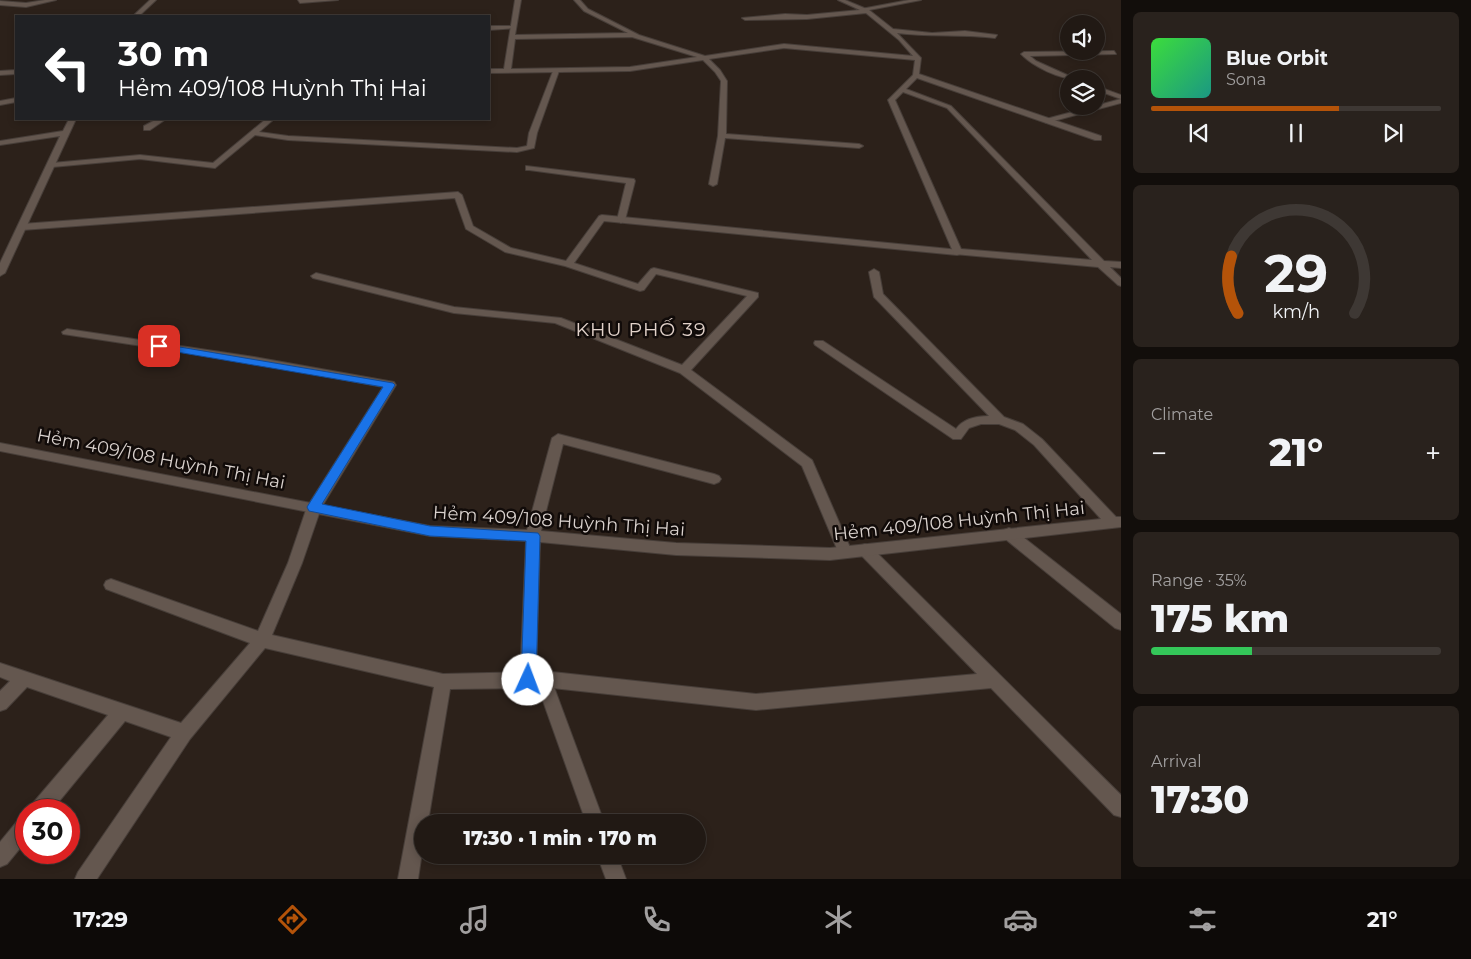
<!DOCTYPE html>
<html lang="en">
<head>
<meta charset="utf-8">
<style>
	:root { --surface:#211914; --page:#29221d; --text:#f1f3f6; --muted:#a2a0a0; --line:#3e3834; --accent:#b45309 }
	body { margin:0; font-family:Montserrat,sans-serif; background:var(--page); color:var(--text); height:100vh; display:flex; flex-direction:column; font-size:19px; white-space:nowrap }
	* { box-sizing:border-box; margin:0 }
	p { font-size:16px; color:var(--muted) }
	.icon { flex:none; width:28px; height:28px; fill:none; stroke:currentColor; stroke-width:2; stroke-linecap:round; stroke-linejoin:round }
	.map { position:relative; flex:1; overflow:hidden }
	.sheet { display:flex; flex-direction:column; gap:12px; padding:12px; background:#120e0b; width:350px }
	.sheet>* { flex:none }
	.banner { position:absolute; left:15px; top:15px; width:475px; height:105px; border-radius:0px; box-shadow:0 2px 8px #0003,0 0 0 1px var(--line); background:#202124; color:#fff; overflow:hidden }
	.tools { position:absolute; left:1060px; top:15px; display:grid; gap:10px }
	.tools a { display:grid; place-items:center; width:45px; height:45px; border-radius:50%; background:var(--surface); box-shadow:0 2px 8px #0003,0 0 0 1px var(--line); font-size:25px }
	.speed { position:absolute; left:15px; top:799px; display:flex; gap:10px; font-size:25px; font-weight:700; text-align:center }
	.speed>* { display:grid; place-content:center; width:65px; height:65px; border-radius:50%; background:var(--surface); box-shadow:0 2px 8px #0003,0 0 0 1px var(--line); line-height:1 }
	.speed .limit { border:8px solid #d22; background:#fff; color:#111 }
	.pin { position:absolute; display:grid; place-items:center; width:42px; height:42px; color:#fff; margin:-21px; border-radius:10px; box-shadow:0 2px 8px #0006 }
	.me { position:absolute; width:55px; margin:-28px; rotate:2deg; stroke-linejoin:round; filter:drop-shadow(0 0 4px #0008) }
	.turn { display:flex; align-items:center; gap:18px; height:105px; padding:0 20px; font-size:22px }
	.turn .icon { width:65px; height:65px; stroke-width:2.5 }
	.turn b { display:block; font-size:35px; line-height:42px }
	.big { font-size:38px; font-weight:800; line-height:1.1 }
	.sheet .widget { flex:1; display:flex; flex-direction:column; justify-content:center; gap:8px; min-width:0; padding:0 18px; border-radius:8px; background:var(--page) }
	.sheet .dial { align-items:center; gap:0 }
	.dial svg { height:130px; overflow:visible; fill:none; stroke:var(--line); stroke-width:7; stroke-linecap:round; text-anchor:middle }
	.dial text { fill:var(--text); stroke:none }
	.song { display:flex; align-items:center; gap:15px }
	.cover { width:60px; height:60px; border-radius:8px; background:linear-gradient(135deg,hsl(120 70% 55%),hsl(170 70% 35%)) }
	.played { height:5px; border-radius:2px; background:linear-gradient(90deg,var(--accent) 65%,var(--line) 65%) }
	.keys { display:flex; justify-content:space-around; direction:ltr }
	.heat { display:flex; justify-content:space-between; align-items:center; font-size:28px; direction:ltr }
	.charge { height:8px; border-radius:4px; background:linear-gradient(90deg,#34c759 35%,var(--line) 0) }
	.trip { position:absolute; left:414px; top:814px; width:292px; height:50px; border-radius:25px; background:var(--surface); box-shadow:0 2px 8px #0003,0 0 0 1px var(--line); font-weight:800; line-height:50px; text-align:center }
	.dock { display:flex; height:80px; justify-content:space-around; align-items:center; background:#0d0a08; color:var(--muted) }
	.dock .icon { width:35px; height:35px }
	.dock .on { color:var(--accent) }
	.dock b { font-size:22px; color:var(--text) }
	main { display:flex; flex:1; min-height:0 }
	.map>svg:first-child { display:block }
	.lines { fill:none; stroke-linecap:round; stroke-linejoin:round }
	.service-casing { stroke:#473e39; stroke-width:2 }
	.minor-casing { stroke:#473e39; stroke-width:2 }
	.tertiary-casing { stroke:#473e39; stroke-width:2 }
	.service { fill:#64574f; fill-rule:evenodd }
	.minor { fill:#64574f; fill-rule:evenodd }
	.tertiary { fill:#64574f; fill-rule:evenodd }
	.route { fill:#1a73e8; stroke:#114b97 }
	.labels { text-anchor:middle; stroke-width:5; stroke-linejoin:round; paint-order:stroke }
	.street-label { font-size:18px; fill:#d9d1cd; stroke:#110b09 }
	.neighbourhood-label { font-size:19px; letter-spacing:1px; fill:#e2d2ca; stroke:#110b09 }
</style>
</head>
<body>
<main>
<div class="map">
<svg width="1121" height="879" viewBox="0 0 1121 879">
	<rect width="100%" height="100%" fill="#2c211a"/>
	<g class="lines">
		<g class="service-casing">
			<g id="service">
				<polygon points="489,26 513,26 516,28 489,30"/>
				<path d="M1114,51L1116,54L1030,56L1036,61L1076,79C1059,79 1034,67 1021,54L1024,52Z"/>
				<polygon points="556,69 559,71 537,133 534,148 517,152 288,140 255,135 215,168 140,159 52,167 48,165 52,163 140,155 213,163 266,119 274,119 259,132 288,136 517,148 527,146 529,133 553,71"/>
				<polygon points="1096,86 1121,95 1121,103 1046,123 1046,119 1121,99 1096,90"/>
				<polygon points="157,119 166,119 150,130 144,130 144,126"/>
				<polygon points="458,192 462,195 473,226 511,248 566,261 599,216 602,215 960,250 960,254 957,255 604,221 574,263 638,284 651,269 654,268 758,293 758,297 691,370 812,460 852,552 850,556 845,558 840,556 802,466 680,373 555,323 454,313 313,278 311,276 316,273 454,307 561,318 682,365 747,296 656,274 644,290 640,291 565,266 505,252 466,229 455,198 22,230 18,227 22,224"/>
				<polygon points="67,329 254,357 394,382 396,385 321,508 302,563 272,635 443,674 528,672 534,675 535,678 537,674 543,671 756,694 977,674 860,554 858,550 860,546 865,544 870,546 1121,795 1121,817 1114,815 991,688 756,710 543,687 537,684 536,681 534,685 528,688 450,689 428,822 422,822 422,852 418,879 398,879 434,687 265,648 190,739 97,879 75,879 78,872 171,737 125,721 52,810 31,810 33,803 108,715 27,687 6,709 0,711 0,691 10,681 0,677 0,663 181,723 250,643 106,589 104,585 106,581 111,579 258,631 288,563 307,507 383,387 254,363 63,334 62,332"/>
				<polygon points="1009,528 1014,530 1121,614 1121,630 1115,628 1004,538 1002,534 1004,530"/>
				<polygon points="26,816 26,841 7,864 0,867 0,842 19,819"/>
			</g>
		</g>
		<g class="minor-casing">
			<g id="minor">
				<polygon points="45,0 56,0 26,7 0,5 0,1 26,3"/>
				<polygon points="150,0 156,0 139,16 133,16"/>
				<polygon points="298,0 338,0 300,3"/>
				<path d="M515,0H521L515,35L628,33L584,11L574,0H580L588,9L639,35L705,56L784,44L913,56L899,40L866,13L807,19L745,20L742,18L785,14L807,15L860,10L838,0H845L869,10L893,29L932,33L965,31L997,35L995,38C962,34 930,37 897,33L921,58L919,74L1101,136V140H1095L917,78L906,89L951,106L1104,261L1121,262V268L1110,267L1121,278V286L1118,285L1098,267L954,254L888,100L913,75L915,60L784,48L709,59L720,70L727,81L726,134L859,144L863,146L859,148L725,138L717,184L713,186L709,184L718,136L721,81L715,72L703,60L630,71L489,73V69H504ZM632,37L697,57L630,67L511,69L515,39ZM903,92L947,108L1092,260L961,249L895,100Z"/>
				<polygon points="16,70 16,74 0,75 0,71"/>
				<polygon points="16,98 16,102 0,105 0,101"/>
				<polygon points="69,119 76,119 5,273 0,276 0,263 60,136 0,145 0,141 63,131"/>
				<polygon points="526,166 634,179 635,181 625,220 621,223 617,220 626,183 529,170 526,170"/>
				<path d="M874,269L879,272L883,294L1004,417L1023,424L1042,439L1116,517H1121V527L830,560L676,555L540,542L536,672L549,674L551,679L604,822H586L538,687L528,688L522,685L520,680L526,541L430,536L0,451V443L430,526L527,530L552,438L558,434L714,474L719,476L721,479L719,482L714,484L563,444L541,531L676,543L830,548L1101,519L1034,445L1015,430L999,424H981L969,428L961,439H953L815,345L814,343L815,341H823L956,429C963,419 976,416 989,416L874,297L869,272Z"/>
				<polygon points="597,855 617,855 626,879 606,879"/>
			</g>
		</g>
		<g class="tertiary-casing">
			<polygon id="tertiary" points="909,0 921,0 864,11 861,9"/>
		</g>
		<use href="#service" class="service"/>
		<use href="#minor" class="minor"/>
		<use href="#tertiary" class="tertiary"/>
	</g>
	<polygon class="route" points="156,343 393,383 395,385 322,504 430,526 538,533 540,536 536,680 533,685 528,687 523,685 521,680 526,541 430,536 314,512 309,511 307,507 383,387 159,349 156,348"/>
	<g class="labels">
		<g class="street-label">
			<text transform="translate(161 459) rotate(11)" y="6">Hẻm 409/108 Huỳnh Thị Hai</text>
			<text transform="translate(559 521) rotate(4)" y="6">Hẻm 409/108 Huỳnh Thị Hai</text>
			<text transform="translate(959 521) rotate(-6)" y="6">Hẻm 409/108 Huỳnh Thị Hai</text>
		</g>
		<g class="neighbourhood-label">
			<text x="641" y="336">KHU PHỐ 39</text>
		</g>
	</g>
</svg>
<div class="tools">
<a><svg class="icon" aria-label="sound" viewBox="0 0 24 24"><path d="M4 9h4l5-4v14l-5-4H4zM17 9q2 3 0 6"/></svg></a>
<a><svg class="icon" aria-label="layers" viewBox="0 0 24 24"><path d="M12 4l9 5-9 5-9-5zM3 14l9 5 9-5"/></svg></a>
</div>
<div class="speed"><div class="limit">30</div></div>
<div class="pin" style="left:159px;top:346px;background:#d93025"><svg class="icon" aria-label="arrive" viewBox="0 0 24 24"><path d="M6 21V4h12l-3 4 3 4H6"/></svg></div>
<svg class="me" style="left:528px;top:680px" viewBox="-20 -20 40 40"><circle r="19" fill="#fff"/><path d="M0-13L10 11 0 6-10 11z" fill="#1a73e8"/></svg>
<div class="trip">17:30 · 1 min · 170 m</div>
<div class="banner">
<div class="turn"><svg class="icon" aria-label="left" viewBox="0 0 24 24"><path d="M17 20v-9H6M10 6l-5 5 5 5"/></svg><div><b>30 m</b>Hẻm 409/108 Huỳnh Thị Hai</div></div>
</div>
</div>
<section class="sheet">
<div class="widget">
<div class="song"><i class="cover"></i><div><b>Blue Orbit</b><p>Sona</p></div></div>
<div class="played"></div>
<div class="keys"><svg class="icon" aria-label="previous" viewBox="0 0 24 24"><path d="M18 5L8 12l10 7zM5 5v14"/></svg><svg class="icon" aria-label="pause" viewBox="0 0 24 24"><path d="M8 5v14M16 5v14"/></svg><svg class="icon" aria-label="next" viewBox="0 0 24 24"><path d="M6 5l10 7-10 7zM19 5v14"/></svg></div>
</div>
<div class="widget dial"><svg viewBox="0 0 100 80">
<path d="M14 69A42 42 0 1 1 86 69"/>
<path d="M14 69A42 42 0 0 1 10 34" stroke="#b45309"/>
<text x="50" y="56" font-size="32" font-weight="700">29</text>
<text x="50" y="72" font-size="11">km/h</text>
</svg></div>
<div class="widget"><p>Climate</p>
<div class="heat"><a>−</a><b class="big">21°</b><a>+</a></div>
</div>
<div class="widget"><p>Range · 35%</p><b class="big">175 km</b><div class="charge"></div></div>
<div class="widget"><p>Arrival</p><b class="big">17:30</b></div>
</section>
</main>
<nav class="dock">
<b>17:29</b>
<svg class="icon on" aria-label="directions" viewBox="0 0 24 24"><path d="M12 3l9 9-9 9-9-9zM9 14v-3h6M13 9l2 2-2 2"/></svg>
<svg class="icon" aria-label="music" viewBox="0 0 24 24"><path d="M9 18V5l10-2v13"/><circle cx="6" cy="18" r="3"/><circle cx="16" cy="16" r="3"/></svg>
<svg class="icon" aria-label="phone" viewBox="0 0 24 24"><path d="M5 4h4l2 5-3 2q2 4 5 5l2-3 5 2v4C11 20 4 13 5 4z"/></svg>
<svg class="icon" aria-label="climate" viewBox="0 0 24 24"><path d="M12 3v18M4 7l16 10M4 17L20 7"/></svg>
<svg class="icon" aria-label="car" viewBox="0 0 24 24"><path d="M5 17H2v-5l4-1 3-4h7l3 4 3 1v5h-3M9 17h6M6 11h13"/><circle cx="7" cy="17" r="2"/><circle cx="17" cy="17" r="2"/></svg>
<svg class="icon" aria-label="filters" viewBox="0 0 24 24"><path d="M4 7h16M4 17h16"/><circle cx="9" cy="7" r="2"/><circle cx="15" cy="17" r="2"/></svg>
<b>21°</b>
</nav>
</body>
</html>
